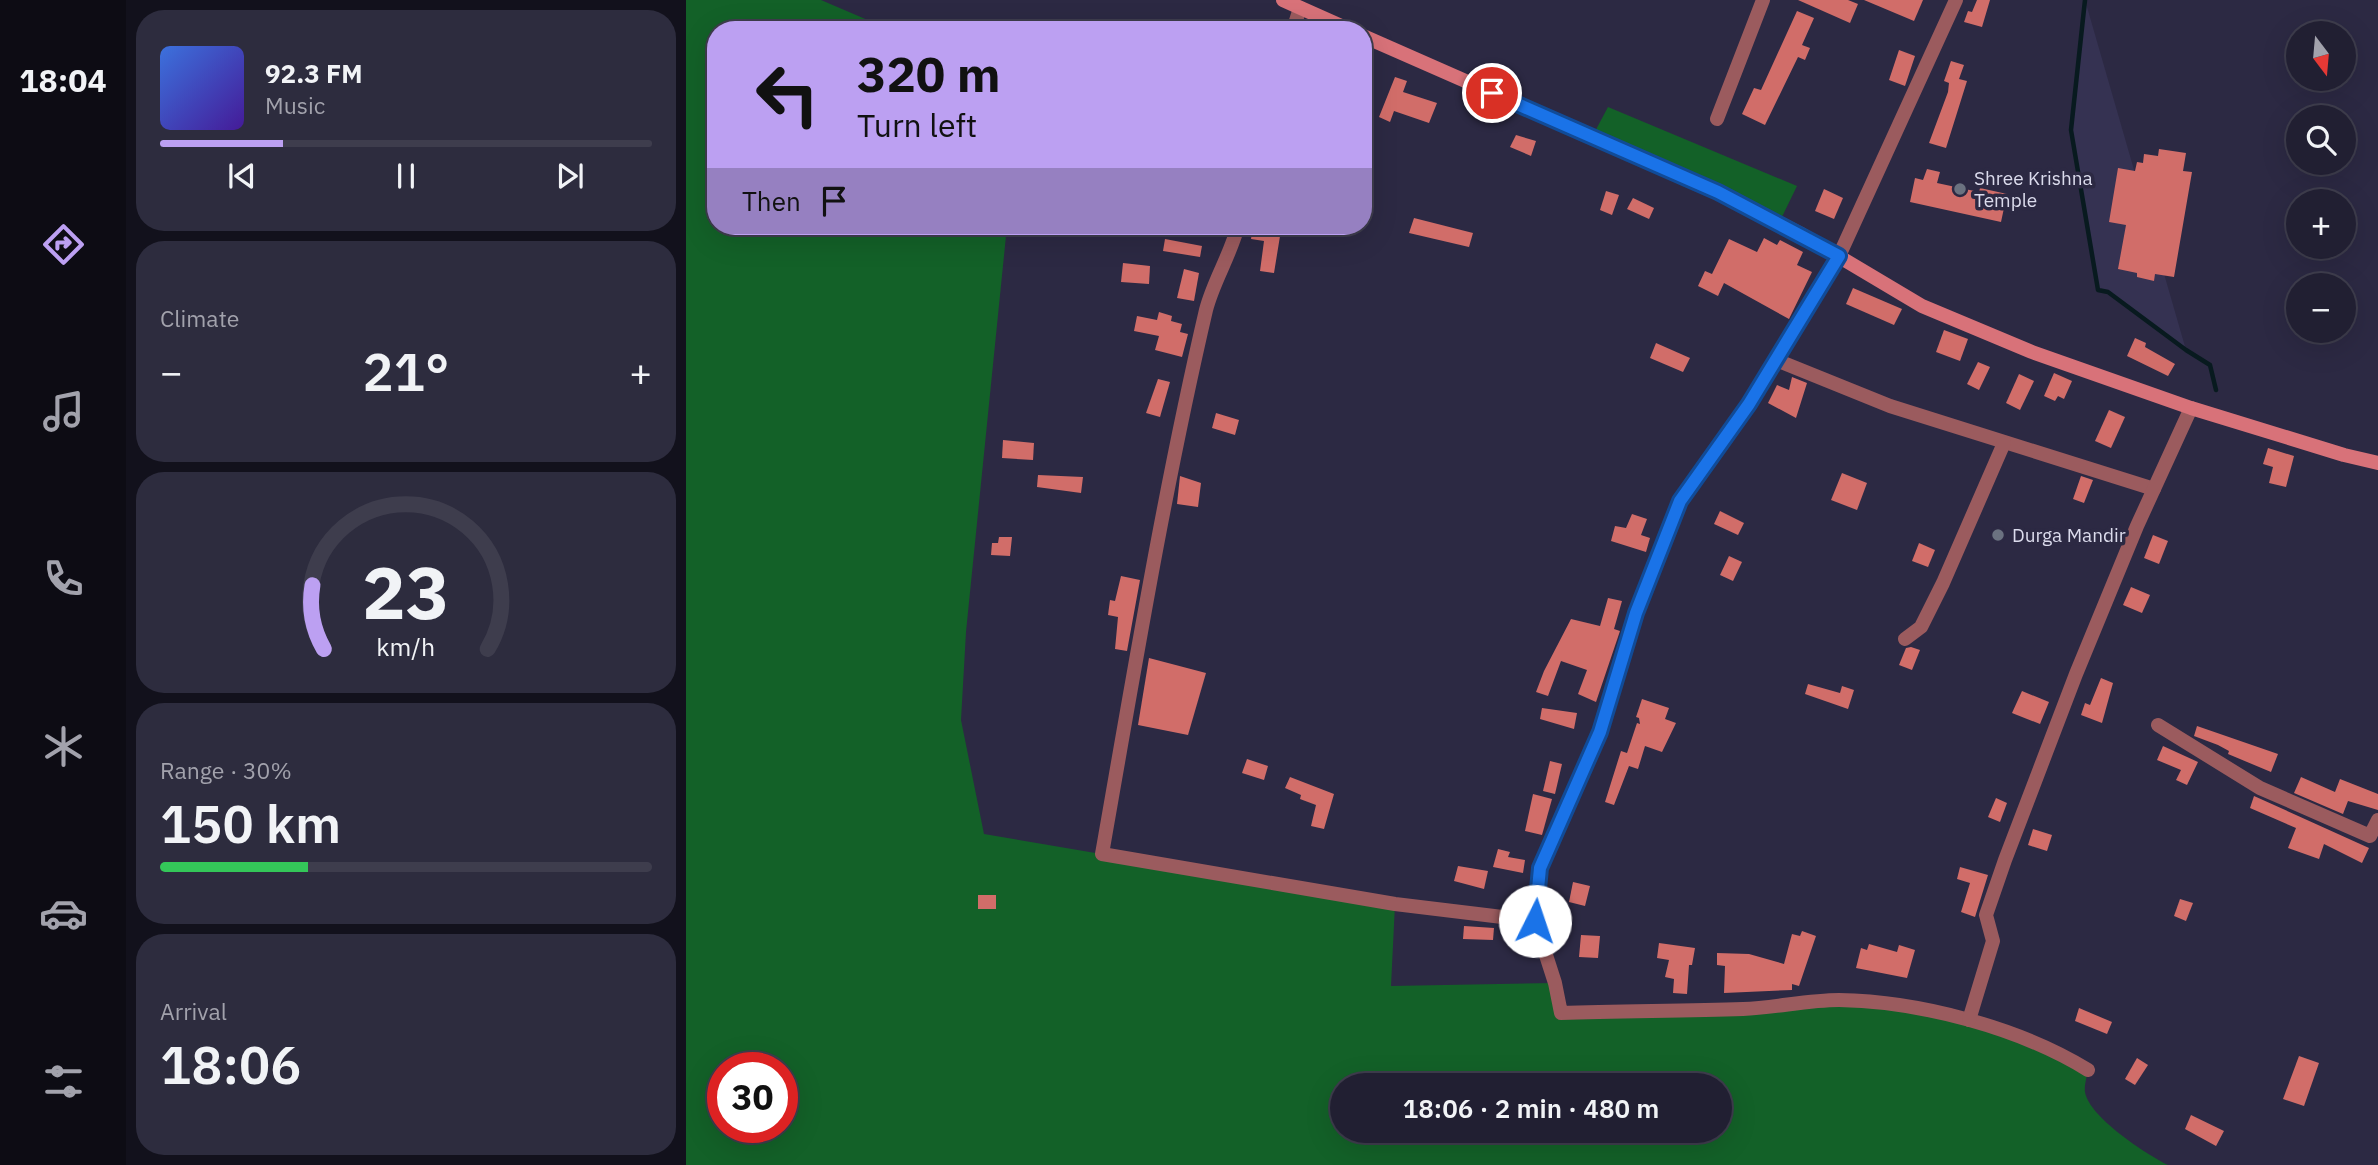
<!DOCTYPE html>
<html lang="en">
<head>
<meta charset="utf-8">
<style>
	:root { --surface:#211f32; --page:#2d2c3e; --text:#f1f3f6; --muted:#a2a2ac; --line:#3e3d4d; --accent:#bca0f2 }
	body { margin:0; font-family:"IBM Plex Sans",sans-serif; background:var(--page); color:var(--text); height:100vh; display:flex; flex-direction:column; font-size:26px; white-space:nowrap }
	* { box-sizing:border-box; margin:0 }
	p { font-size:23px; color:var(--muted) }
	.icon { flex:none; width:38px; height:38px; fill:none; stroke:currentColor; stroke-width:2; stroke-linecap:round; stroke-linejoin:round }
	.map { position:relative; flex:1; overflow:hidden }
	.sheet { display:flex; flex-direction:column; gap:10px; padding:10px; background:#12111c; width:560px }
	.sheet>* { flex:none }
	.hud { position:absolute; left:21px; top:21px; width:665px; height:214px; border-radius:28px; box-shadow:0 7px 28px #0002,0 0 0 2px var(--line); background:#bca0f2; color:#111; overflow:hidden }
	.needle { width:46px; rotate:164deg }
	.tools { position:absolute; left:1600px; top:21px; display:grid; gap:14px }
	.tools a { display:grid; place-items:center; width:70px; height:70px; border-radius:50%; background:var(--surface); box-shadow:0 7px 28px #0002,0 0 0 2px var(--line); font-size:35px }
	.speed { position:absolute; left:21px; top:1052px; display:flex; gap:14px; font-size:35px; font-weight:700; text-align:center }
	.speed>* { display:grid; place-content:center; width:91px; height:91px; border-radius:50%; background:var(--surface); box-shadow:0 7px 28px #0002,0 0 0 2px var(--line); line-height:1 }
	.speed .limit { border:10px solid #d22; background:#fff; color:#111 }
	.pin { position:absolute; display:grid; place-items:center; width:60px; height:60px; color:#fff; margin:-30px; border:4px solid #fff; border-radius:50%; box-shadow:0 2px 7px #0007 }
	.me { position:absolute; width:77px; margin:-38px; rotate:4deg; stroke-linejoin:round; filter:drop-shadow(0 0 5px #0008) }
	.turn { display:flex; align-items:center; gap:24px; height:147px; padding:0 35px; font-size:32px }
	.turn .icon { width:91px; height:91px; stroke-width:2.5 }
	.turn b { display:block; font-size:49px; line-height:60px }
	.then { display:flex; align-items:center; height:66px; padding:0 35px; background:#0003; gap:14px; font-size:26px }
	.big { font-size:52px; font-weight:600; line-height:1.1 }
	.sheet .widget { flex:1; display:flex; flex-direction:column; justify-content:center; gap:10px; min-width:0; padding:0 24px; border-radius:28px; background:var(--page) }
	.sheet .dial { align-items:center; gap:0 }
	.dial svg { height:182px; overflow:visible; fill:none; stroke:var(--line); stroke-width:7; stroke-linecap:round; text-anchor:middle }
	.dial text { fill:var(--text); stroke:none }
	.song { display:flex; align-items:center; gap:21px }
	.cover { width:84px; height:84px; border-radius:10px; background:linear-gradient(135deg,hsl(220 70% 55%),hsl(260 70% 35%)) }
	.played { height:7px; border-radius:4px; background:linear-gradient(90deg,var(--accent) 25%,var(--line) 25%) }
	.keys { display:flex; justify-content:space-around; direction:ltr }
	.heat { display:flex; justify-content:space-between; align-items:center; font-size:38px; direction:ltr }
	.charge { height:10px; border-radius:5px; background:linear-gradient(90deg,#34c759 30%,var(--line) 0) }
	.trip { position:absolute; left:644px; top:1073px; width:402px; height:70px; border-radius:35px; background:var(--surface); box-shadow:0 7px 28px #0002,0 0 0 2px var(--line); font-weight:600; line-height:70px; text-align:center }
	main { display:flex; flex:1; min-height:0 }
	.tabs { display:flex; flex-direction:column; width:126px; justify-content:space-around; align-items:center; background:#0d0c14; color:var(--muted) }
	.tabs .icon { width:49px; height:49px }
	.tabs .on { color:var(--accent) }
	.tabs b { font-size:32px; color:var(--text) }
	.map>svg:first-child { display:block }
	.built { fill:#353252 }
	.green { fill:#136128; fill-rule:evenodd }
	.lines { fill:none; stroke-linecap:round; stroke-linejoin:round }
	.stream { stroke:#081a1f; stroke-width:4.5 }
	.building { fill:#d16d69 }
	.minor { stroke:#9b5b5e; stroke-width:14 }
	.secondary { stroke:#d87279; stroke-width:14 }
	.route-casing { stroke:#114b97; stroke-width:18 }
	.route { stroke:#1a73e8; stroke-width:12 }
	.worship-dot { fill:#6b7280; stroke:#2c2943; stroke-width:2.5 }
	.labels { text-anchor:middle; stroke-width:7; stroke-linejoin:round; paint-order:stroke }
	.poi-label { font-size:19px; fill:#dbdbec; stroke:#2c2943; text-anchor:start }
</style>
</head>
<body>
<main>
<nav class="tabs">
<b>18:04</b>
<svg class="icon on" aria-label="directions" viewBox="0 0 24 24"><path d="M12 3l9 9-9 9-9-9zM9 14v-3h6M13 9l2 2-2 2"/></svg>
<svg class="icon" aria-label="music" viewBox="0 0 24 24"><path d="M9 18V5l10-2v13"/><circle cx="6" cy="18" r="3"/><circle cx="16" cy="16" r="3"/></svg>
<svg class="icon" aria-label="phone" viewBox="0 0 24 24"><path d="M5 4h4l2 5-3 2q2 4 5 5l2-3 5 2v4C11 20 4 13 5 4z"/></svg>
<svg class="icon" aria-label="climate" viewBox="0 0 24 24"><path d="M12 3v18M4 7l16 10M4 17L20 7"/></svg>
<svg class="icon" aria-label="car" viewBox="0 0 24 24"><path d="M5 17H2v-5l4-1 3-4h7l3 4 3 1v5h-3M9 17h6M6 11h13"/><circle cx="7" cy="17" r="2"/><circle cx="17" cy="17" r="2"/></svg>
<svg class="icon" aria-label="filters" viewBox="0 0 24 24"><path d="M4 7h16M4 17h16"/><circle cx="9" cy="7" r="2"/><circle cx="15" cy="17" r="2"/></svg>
</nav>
<section class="sheet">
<div class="widget">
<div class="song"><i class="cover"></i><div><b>92.3 FM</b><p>Music</p></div></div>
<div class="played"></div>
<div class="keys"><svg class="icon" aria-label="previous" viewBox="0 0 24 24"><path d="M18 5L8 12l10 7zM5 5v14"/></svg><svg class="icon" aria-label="pause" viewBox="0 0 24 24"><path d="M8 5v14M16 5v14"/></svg><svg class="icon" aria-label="next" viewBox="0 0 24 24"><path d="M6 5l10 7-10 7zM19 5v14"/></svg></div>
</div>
<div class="widget"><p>Climate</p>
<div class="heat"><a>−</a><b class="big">21°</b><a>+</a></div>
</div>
<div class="widget dial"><svg viewBox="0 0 100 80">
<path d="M14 69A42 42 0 1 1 86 69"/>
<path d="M14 69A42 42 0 0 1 9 41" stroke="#bca0f2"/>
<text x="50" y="56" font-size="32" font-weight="700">23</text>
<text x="50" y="72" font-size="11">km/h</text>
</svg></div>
<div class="widget"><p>Range · 30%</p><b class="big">150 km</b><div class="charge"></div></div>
<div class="widget"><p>Arrival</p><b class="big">18:06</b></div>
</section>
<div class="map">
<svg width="1692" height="1165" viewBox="0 0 1692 1165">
	<rect width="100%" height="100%" fill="#2c2943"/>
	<polygon class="built" points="1399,0 1500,350 1422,292 1412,290 1385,130"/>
	<g class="green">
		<path d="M0,0H135L205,30H30V226H321L280,632L275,720L298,834L709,904L705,986L869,983L875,1013L1151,1000L1283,1020L1402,1070C1401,1076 1398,1086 1399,1092C1403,1117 1460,1154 1482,1165H0ZM37,1068H96V1127H37ZM656,1085H1034V1130H656Z"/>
		<polygon points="922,107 1111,186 1093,223 906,137"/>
	</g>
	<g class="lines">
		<polyline class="stream" points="1399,0 1385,130 1412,290 1422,292 1500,350 1524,365 1530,390"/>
	</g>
	<g class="building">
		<polygon points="1112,0 1162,0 1172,4 1164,23"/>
		<polygon points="1178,0 1237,0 1228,21"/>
		<polygon points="1291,0 1304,0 1296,27 1278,22 1282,11 1286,12"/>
		<polygon points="1111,11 1128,18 1116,45 1124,48 1119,60 1112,57 1079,125 1056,114 1068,88 1075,90"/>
		<polygon points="1213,50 1229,56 1219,86 1203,80"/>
		<polygon points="1265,61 1278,65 1273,79 1281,81 1260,148 1243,143 1262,92 1263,83 1258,81"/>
		<polygon points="709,77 721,81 717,92 751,103 743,123 708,111 704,122 693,117"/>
		<polygon points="830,135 850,141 845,156 824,147"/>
		<polygon points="1473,149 1500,153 1497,171 1506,172 1488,277 1469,274 1468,281 1451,277 1451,273 1432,269 1440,225 1423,222 1432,168 1449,171 1451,162 1457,163 1458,154 1472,156"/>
		<polygon points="1241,169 1254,172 1251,183 1293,192 1294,188 1321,194 1315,222 1224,202 1229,178 1237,180"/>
		<polygon points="1138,189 1157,198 1148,219 1129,211"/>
		<polygon points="920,191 933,195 926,215 914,210"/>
		<polygon points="947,198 968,208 963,219 941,209"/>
		<polygon points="728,218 787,233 783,247 723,233"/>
		<polygon points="567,226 595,230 588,273 574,271 578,241 565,239"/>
		<polygon points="1078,238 1091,245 1094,240 1117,252 1111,265 1126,272 1103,319 1038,283 1032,296 1012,286 1019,271 1026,274 1043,239 1071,252"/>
		<polygon points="479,239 516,246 514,257 477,251"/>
		<polygon points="437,263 464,266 463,284 435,282"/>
		<polygon points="498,269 513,273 508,301 491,298"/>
		<polygon points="1167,288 1216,309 1208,325 1160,304"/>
		<polygon points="473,312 486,316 485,321 496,324 494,332 502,334 496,357 469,350 473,336 448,331 451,316 471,320"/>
		<polygon points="1258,330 1282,339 1274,361 1250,352"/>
		<polygon points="1449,338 1460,343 1459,347 1489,364 1482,376 1441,356"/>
		<polygon points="970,343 1004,358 997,372 964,358"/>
		<polygon points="1292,362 1304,367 1293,390 1281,384"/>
		<polygon points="1368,373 1386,381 1378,399 1372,396 1369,401 1358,396"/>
		<polygon points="1333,374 1348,381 1334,410 1320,403"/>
		<polygon points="1106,377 1121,383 1110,418 1082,403 1091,385 1103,390"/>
		<polygon points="472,379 484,382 474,417 460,413"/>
		<polygon points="1423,410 1439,417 1425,448 1409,441"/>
		<polygon points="530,413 553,420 549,435 526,428"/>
		<polygon points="317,440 348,443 347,460 316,458"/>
		<polygon points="1582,448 1608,456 1600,487 1583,483 1587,467 1577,464"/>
		<polygon points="1156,473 1181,483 1171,510 1145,500"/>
		<polygon points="352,475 397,477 395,493 351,487"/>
		<polygon points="494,476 515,483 512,507 491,504"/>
		<polygon points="1395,476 1407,480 1398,503 1387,499"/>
		<polygon points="1034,511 1058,523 1052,535 1028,524"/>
		<polygon points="946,514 961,519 955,535 964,538 960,552 925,541 929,526 940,528"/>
		<polygon points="1467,535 1482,541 1473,564 1458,558"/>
		<polygon points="313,537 326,537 324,556 305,555 306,543 312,543"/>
		<polygon points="1233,543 1249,550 1242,567 1226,561"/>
		<polygon points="1043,556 1056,562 1047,581 1034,575"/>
		<polygon points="435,576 454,580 441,651 429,649 432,617 422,615 424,600 429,601"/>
		<polygon points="1445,587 1464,595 1456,613 1437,605"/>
		<polygon points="922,598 936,601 928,629 934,631 910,702 892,694 901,670 875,661 862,696 850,692 858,671 885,619 914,626"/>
		<polygon points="1225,647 1234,650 1226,670 1213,665 1220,648"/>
		<polygon points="463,658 520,673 502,735 452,725"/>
		<polygon points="1415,678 1427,683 1416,723 1395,715 1399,703 1404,705"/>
		<polygon points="1122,684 1154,693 1156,686 1168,690 1162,709 1119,694"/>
		<polygon points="1336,691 1363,702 1354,724 1326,713"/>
		<polygon points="956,699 983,708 979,719 990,723 976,752 959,746 952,769 943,766 928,805 919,802 935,751 941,753 951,723 954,724 953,718 950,717"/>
		<polygon points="856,708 891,713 888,729 854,719"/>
		<polygon points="1511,726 1592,754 1585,772 1542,754 1543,751 1532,745 1508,736"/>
		<polygon points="1477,746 1512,762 1501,785 1490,780 1495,770 1471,760"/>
		<polygon points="561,759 582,766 578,780 556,773"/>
		<polygon points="864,761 876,764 869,794 857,791"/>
		<polygon points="604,777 648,794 638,829 625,826 630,805 614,799 615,795 599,788"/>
		<polygon points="1615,777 1649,792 1654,779 1692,794 1692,810 1662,801 1657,814 1608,793"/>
		<polygon points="847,794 866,799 856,835 839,831"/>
		<polygon points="1568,796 1683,848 1676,863 1638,844 1633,859 1602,848 1610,828 1564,808"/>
		<polygon points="1310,798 1321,803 1314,822 1302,817"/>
		<polygon points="1347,829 1366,835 1361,851 1342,845"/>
		<polygon points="812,849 824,852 822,857 839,860 837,873 807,867"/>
		<polygon points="772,866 802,871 798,889 768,881"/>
		<polygon points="1274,867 1302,875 1289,917 1275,912 1284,883 1271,879"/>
		<polygon points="887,882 904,886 899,906 883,902"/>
		<rect x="292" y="895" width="18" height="14"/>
		<polygon points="1494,899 1507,903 1500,921 1488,916"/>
		<polygon points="778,926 808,928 807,940 777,939"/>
		<polygon points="1116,931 1130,936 1113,986 1106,984 1106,990 1038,993 1039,966 1031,965 1031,953 1063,954 1098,964 1106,934 1114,936"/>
		<polygon points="895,935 914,936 912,958 893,957"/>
		<polygon points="973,943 1009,948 1006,965 1003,965 1001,994 987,993 988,979 979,977 983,960 971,958"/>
		<polygon points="1183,944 1211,952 1213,945 1229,950 1221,978 1170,968 1175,948 1181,950"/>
		<polygon points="1393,1008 1426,1022 1421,1034 1389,1021"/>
		<polygon points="1613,1056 1633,1063 1618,1106 1597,1099"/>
		<polygon points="1451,1058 1462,1065 1449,1085 1439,1079"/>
		<polygon points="1505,1115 1538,1131 1530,1146 1499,1129"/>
	</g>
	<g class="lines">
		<g class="minor">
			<path d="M1270,0L1153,256L1063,404L994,501L950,613L914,732L854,868L849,921L869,983L875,1013C936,1011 996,1011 1057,1009C1089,1008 1121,1000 1153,1000C1233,1001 1334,1028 1402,1070"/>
			<polyline points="607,30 614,8"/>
			<polyline points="1031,119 1077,0"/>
			<path d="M552,226C544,256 527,282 520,310C478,490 448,672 416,854L709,904L849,921"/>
			<polyline points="1090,360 1204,406 1468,489"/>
			<polyline points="1219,639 1235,627 1257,583 1318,443"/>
			<polyline points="1472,725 1574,788 1684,836 1692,820"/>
			<polyline points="1283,1020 1307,941 1300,915 1319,860 1390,674 1451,526 1505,408"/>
		</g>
		<g class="secondary">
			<polyline points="597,0 664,30"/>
			<polyline points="677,36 1032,192 1115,234 1236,306 1346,352 1505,408 1658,455 1692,463"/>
		</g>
	</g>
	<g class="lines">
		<g class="route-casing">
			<polyline id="route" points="806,93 1032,192 1153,256 1063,404 994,501 950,613 914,732 854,868 849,921"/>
		</g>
		<use href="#route" class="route"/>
	</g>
	<g class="worship-dot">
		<circle cx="1274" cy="189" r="7"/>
		<circle cx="1312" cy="535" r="7"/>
	</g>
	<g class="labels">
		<g class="poi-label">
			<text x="1288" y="185">Shree Krishna<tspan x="1288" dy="22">Temple</tspan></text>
			<text x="1326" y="542">Durga Mandir</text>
		</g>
	</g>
</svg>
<div class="tools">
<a><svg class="needle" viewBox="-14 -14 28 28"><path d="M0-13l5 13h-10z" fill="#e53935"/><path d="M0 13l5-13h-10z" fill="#a2a2ac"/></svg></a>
<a><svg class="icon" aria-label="search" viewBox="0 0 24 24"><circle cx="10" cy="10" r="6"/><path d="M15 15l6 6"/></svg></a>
<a>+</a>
<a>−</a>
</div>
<div class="speed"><div class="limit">30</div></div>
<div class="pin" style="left:806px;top:93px;background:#d93025"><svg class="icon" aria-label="arrive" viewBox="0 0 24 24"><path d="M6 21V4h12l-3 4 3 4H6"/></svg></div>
<svg class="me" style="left:849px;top:921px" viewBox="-20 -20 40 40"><circle r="19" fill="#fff"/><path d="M0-13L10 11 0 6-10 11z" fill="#1a73e8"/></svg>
<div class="trip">18:06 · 2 min · 480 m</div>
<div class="hud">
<div class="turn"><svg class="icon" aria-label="left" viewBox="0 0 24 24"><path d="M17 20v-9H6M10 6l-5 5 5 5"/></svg><div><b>320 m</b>Turn left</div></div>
<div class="then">Then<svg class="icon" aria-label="arrive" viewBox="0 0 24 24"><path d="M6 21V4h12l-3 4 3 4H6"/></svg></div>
</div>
</div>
</main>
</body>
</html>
